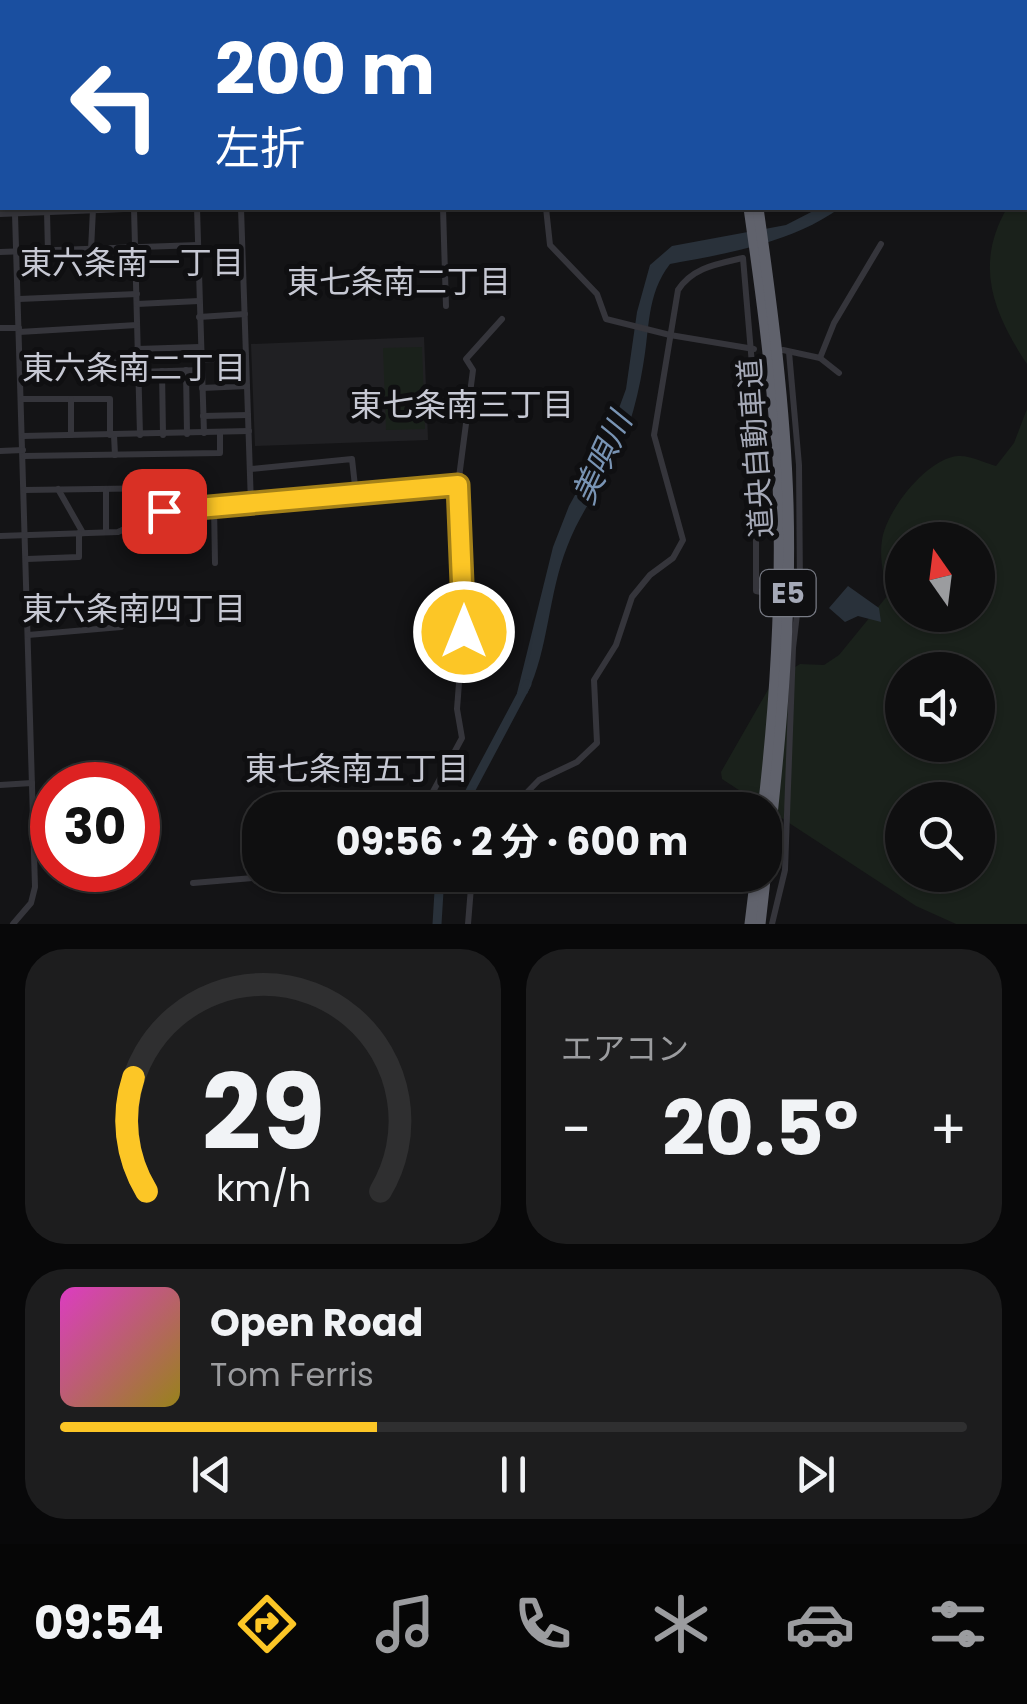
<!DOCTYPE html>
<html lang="ja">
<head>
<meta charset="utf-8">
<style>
	:root { --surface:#0f0f10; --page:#1d1d1e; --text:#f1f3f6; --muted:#9b9c9f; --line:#2f2f30; --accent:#fcc626 }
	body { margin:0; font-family:Poppins,"Noto Sans JP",sans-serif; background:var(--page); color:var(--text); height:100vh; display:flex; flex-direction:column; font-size:38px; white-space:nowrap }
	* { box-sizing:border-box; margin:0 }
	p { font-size:32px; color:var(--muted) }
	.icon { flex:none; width:55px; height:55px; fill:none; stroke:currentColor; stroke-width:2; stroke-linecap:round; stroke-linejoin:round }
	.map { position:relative; height:924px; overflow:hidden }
	.details { display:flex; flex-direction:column; gap:25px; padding:25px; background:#080809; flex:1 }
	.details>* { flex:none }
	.top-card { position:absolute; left:0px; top:0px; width:1028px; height:210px; box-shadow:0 2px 8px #0004,0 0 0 2px var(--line); background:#1a4fa0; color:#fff; overflow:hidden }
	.needle { width:65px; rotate:346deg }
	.tools { position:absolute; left:885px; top:522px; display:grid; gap:20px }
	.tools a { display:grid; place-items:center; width:110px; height:110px; border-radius:50%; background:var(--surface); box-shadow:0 2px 8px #0004,0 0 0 2px var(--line); font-size:50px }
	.speed { position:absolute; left:30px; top:762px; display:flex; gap:20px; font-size:50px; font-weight:700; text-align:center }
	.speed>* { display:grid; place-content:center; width:130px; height:130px; border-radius:50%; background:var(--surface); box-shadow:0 2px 8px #0004,0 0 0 2px var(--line); line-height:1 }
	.speed .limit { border:15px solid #d22; background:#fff; color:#111 }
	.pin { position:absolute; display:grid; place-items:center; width:85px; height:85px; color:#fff; margin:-42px; border-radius:20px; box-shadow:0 5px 15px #0006 }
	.me { position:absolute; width:110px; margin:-55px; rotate:0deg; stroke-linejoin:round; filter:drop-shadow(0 0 8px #0008) }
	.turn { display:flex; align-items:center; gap:35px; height:210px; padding:0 50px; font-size:45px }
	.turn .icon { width:130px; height:130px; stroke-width:2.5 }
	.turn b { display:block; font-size:70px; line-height:85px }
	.big { font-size:75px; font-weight:700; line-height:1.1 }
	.details .card { flex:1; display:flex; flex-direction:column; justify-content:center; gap:15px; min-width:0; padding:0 35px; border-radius:40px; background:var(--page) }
	.details .dial { align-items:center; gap:0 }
	.dial svg { height:260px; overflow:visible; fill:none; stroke:var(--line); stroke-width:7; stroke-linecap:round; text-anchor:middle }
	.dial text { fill:var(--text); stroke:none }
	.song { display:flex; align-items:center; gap:30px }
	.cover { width:120px; height:120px; border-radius:15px; background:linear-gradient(135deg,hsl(310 70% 55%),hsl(50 70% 35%)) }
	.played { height:10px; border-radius:5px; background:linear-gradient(90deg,var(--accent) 35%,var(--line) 35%) }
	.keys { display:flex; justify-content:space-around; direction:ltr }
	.heat { display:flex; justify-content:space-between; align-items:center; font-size:55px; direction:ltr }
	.details .tiles { flex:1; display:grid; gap:25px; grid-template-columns:1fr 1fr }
	.card:last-child { grid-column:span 2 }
	.trip { position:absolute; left:242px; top:792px; width:540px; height:100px; border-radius:40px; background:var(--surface); box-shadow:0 2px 8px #0004,0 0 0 2px var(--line); font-weight:700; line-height:100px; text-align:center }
	.tab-bar { display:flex; height:160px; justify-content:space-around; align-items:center; background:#060606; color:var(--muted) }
	.tab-bar .icon { width:70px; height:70px }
	.tab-bar .on { color:var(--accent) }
	.tab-bar b { font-size:45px; color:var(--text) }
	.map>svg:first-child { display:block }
	.built { fill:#202023 }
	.green { fill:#1a211b; fill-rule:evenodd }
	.water { fill:#29313a }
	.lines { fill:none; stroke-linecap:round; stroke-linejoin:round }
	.river { stroke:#29313a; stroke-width:9 }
	.minor { stroke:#35353b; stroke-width:6 }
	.highway { stroke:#60626c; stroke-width:11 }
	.route-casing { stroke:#a48119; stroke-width:25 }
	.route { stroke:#fcc626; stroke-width:18 }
	.labels { text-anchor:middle; stroke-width:10; stroke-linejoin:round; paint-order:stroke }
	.shield { fill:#0f0f11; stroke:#787b85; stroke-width:2.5 }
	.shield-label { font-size:28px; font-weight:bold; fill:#a5a9b7 }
	.street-label { font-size:30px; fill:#a5a9b7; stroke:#0f0f11 }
	.neighbourhood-label { font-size:32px; fill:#c6c8d3; stroke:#0f0f11 }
	.water-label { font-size:32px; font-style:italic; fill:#7994b4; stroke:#0f0f11 }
</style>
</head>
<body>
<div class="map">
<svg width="1027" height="924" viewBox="0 0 1027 924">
	<rect width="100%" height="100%" fill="#141416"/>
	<polygon class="built" points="424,337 428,440 255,446 251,344"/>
	<g class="green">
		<path d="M1027,172V364C993,313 974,265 1007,208H1025Z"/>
		<polygon points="422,347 425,429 386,430 383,348"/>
		<path d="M1027,409V924H956L916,906L722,779L721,772L773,681L800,664L824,665L839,655L888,595C884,577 879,559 882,540C886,511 927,458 958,456C970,455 985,463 996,466L1014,443ZM902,540H978V615H902ZM902,670H978V745H902ZM902,800H978V875H902Z"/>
	</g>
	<g class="water">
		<path d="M819,208H840C791,243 729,253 670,264C646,295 650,329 643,366C640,385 635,406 629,425C615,469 583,504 567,547C548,595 549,648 527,694L517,693L553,547L569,506L611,430L626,389L637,312L650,265L672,246L786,225Z"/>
		<polygon points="848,586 879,608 881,622 858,616 845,622 829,608"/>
	</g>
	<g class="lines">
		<g class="river">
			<polyline points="460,810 527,684"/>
			<polyline points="437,924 440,875"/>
		</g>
		<g class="minor">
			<polyline points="446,0 446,2"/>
			<polyline points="745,0 746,2"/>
			<polyline points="211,2 211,0"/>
			<polyline points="321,2 330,0"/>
			<polyline points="542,2 546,0"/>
			<polyline points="655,2 660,0"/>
			<polyline points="0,138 2,138"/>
			<polyline points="0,150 2,171"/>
			<polyline points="12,208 15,214 35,887 31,903 13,924"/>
			<polyline points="134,208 140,435"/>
			<polyline points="197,208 204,433"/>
			<polyline points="241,208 251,505"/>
			<polyline points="443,208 446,306"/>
			<polyline points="546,208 550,245 597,294 606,319 670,335 754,349"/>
			<polyline points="47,212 48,252"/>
			<polyline points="0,214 149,208"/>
			<polyline points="91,250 93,209"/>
			<polyline points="0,252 198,245"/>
			<polyline points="19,299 137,294"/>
			<polyline points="137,304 199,301"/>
			<polyline points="199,317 245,314"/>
			<polyline points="0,328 19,328"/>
			<polyline points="19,332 137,325"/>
			<polyline points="137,349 200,347"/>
			<polyline points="783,350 820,358 839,373"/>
			<polyline points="820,358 834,323 881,244"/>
			<polyline points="201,360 246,357"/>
			<polyline points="21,363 138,358"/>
			<polyline points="186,370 187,434"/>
			<polyline points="162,371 163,435"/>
			<polyline points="138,372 201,370"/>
			<polyline points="202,388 247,386"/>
			<polyline points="22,399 110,399 110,435"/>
			<polyline points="203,416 248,415"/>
			<polyline points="71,435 71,399"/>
			<polyline points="114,435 115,455"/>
			<polyline points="23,436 249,431"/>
			<polyline points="0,451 23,450"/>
			<polyline points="24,456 220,453 220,432"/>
			<polyline points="251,469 352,459 356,495"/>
			<polyline points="58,489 83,533"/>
			<polyline points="24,490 168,488 168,511"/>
			<polyline points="214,507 215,563"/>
			<polyline points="106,532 106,489"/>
			<polyline points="0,536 118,532 163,511 458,485"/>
			<polyline points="27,559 79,557 79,533"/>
			<polyline points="28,635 121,627"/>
			<polyline points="0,785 32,783"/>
			<polyline points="423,810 462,738 457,709 465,605 458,485 473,370 466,359 502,319"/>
			<path d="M510,810L539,780L577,762L597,743L594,680L616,645L632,597L650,575L673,558L683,540L654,435L678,290C693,267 718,264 743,258L756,412V591L765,593"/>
			<polyline points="193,883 291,875 301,883 333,875"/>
			<polyline points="468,924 472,875"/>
			<polyline points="772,924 785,870 793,648 800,589 799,465 789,352"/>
		</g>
		<g class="highway">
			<polyline points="704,0 705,2"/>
			<polyline points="722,0 722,2"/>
			<path d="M749,208C760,285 771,365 776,443C784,565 777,689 763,810"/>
			<path d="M758,208C772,306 785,405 788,504C792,645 776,785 760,924"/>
			<polyline points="750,924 756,875"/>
		</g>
	</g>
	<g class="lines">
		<g class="route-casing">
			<polyline id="route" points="164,511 458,485 464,632"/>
		</g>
		<use href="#route" class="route"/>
	</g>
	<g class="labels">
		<rect class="shield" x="760.5" y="570" width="55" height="46" rx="8"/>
		<g class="shield-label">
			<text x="788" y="603">E5</text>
		</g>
		<g class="street-label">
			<text transform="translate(756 448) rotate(-94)" y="10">道央自動車道</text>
		</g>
		<g class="neighbourhood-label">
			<text x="132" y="274">東六条南一丁目</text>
			<text x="399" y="293">東七条南二丁目</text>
			<text x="134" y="379">東六条南二丁目</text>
			<text x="462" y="416">東七条南三丁目</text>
			<text x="134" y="620">東六条南四丁目</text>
			<text x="357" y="780">東七条南五丁目</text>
		</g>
		<g class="water-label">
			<text transform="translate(602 458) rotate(-65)" y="11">美唄川</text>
		</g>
	</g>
</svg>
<div class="tools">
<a><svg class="needle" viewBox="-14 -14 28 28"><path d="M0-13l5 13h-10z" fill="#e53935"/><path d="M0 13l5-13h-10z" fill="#9b9c9f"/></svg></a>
<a><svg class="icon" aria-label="sound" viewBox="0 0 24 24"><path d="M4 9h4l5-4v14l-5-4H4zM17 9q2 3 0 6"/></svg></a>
<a><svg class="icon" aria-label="search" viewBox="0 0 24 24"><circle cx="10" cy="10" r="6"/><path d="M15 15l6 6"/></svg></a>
</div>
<div class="speed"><div class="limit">30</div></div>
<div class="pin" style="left:164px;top:511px;background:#d93025"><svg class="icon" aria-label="arrive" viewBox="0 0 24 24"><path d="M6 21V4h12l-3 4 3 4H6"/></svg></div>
<svg class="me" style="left:464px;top:632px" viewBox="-20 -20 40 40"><circle r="17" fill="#fcc626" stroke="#fff" stroke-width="3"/><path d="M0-11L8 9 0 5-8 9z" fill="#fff"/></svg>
<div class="trip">09:56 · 2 分 · 600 m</div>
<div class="top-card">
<div class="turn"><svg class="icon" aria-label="left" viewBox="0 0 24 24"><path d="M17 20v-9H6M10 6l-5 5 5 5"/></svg><div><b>200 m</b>左折</div></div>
</div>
</div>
<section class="details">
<div class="tiles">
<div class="card dial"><svg viewBox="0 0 100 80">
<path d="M14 69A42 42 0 1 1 86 69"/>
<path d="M14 69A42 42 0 0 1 10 34" stroke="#fcc626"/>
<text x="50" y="56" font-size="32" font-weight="700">29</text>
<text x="50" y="72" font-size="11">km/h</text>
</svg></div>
<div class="card"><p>エアコン</p>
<div class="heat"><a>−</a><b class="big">20.5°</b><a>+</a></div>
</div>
<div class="card">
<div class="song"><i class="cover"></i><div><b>Open Road</b><p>Tom Ferris</p></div></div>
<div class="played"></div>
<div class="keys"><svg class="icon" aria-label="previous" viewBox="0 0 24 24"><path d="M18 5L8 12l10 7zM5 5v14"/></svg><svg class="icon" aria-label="pause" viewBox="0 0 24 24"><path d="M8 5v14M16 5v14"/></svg><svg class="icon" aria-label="next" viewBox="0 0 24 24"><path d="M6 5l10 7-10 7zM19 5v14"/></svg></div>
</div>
</div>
</section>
<nav class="tab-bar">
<b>09:54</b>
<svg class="icon on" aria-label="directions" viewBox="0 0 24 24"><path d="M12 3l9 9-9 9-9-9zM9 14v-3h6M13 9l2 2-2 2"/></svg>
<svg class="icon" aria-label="music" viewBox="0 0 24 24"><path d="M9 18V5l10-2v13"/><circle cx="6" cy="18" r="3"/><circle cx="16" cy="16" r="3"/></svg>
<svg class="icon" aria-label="phone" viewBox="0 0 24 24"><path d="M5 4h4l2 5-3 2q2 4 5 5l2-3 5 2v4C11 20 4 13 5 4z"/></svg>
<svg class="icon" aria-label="climate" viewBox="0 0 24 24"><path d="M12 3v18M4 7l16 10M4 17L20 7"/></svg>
<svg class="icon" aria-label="car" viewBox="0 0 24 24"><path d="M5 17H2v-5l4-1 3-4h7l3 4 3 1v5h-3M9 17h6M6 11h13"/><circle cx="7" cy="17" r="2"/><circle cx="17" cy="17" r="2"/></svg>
<svg class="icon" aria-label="filters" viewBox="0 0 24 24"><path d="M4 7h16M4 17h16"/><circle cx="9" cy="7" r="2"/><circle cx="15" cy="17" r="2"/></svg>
</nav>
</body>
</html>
